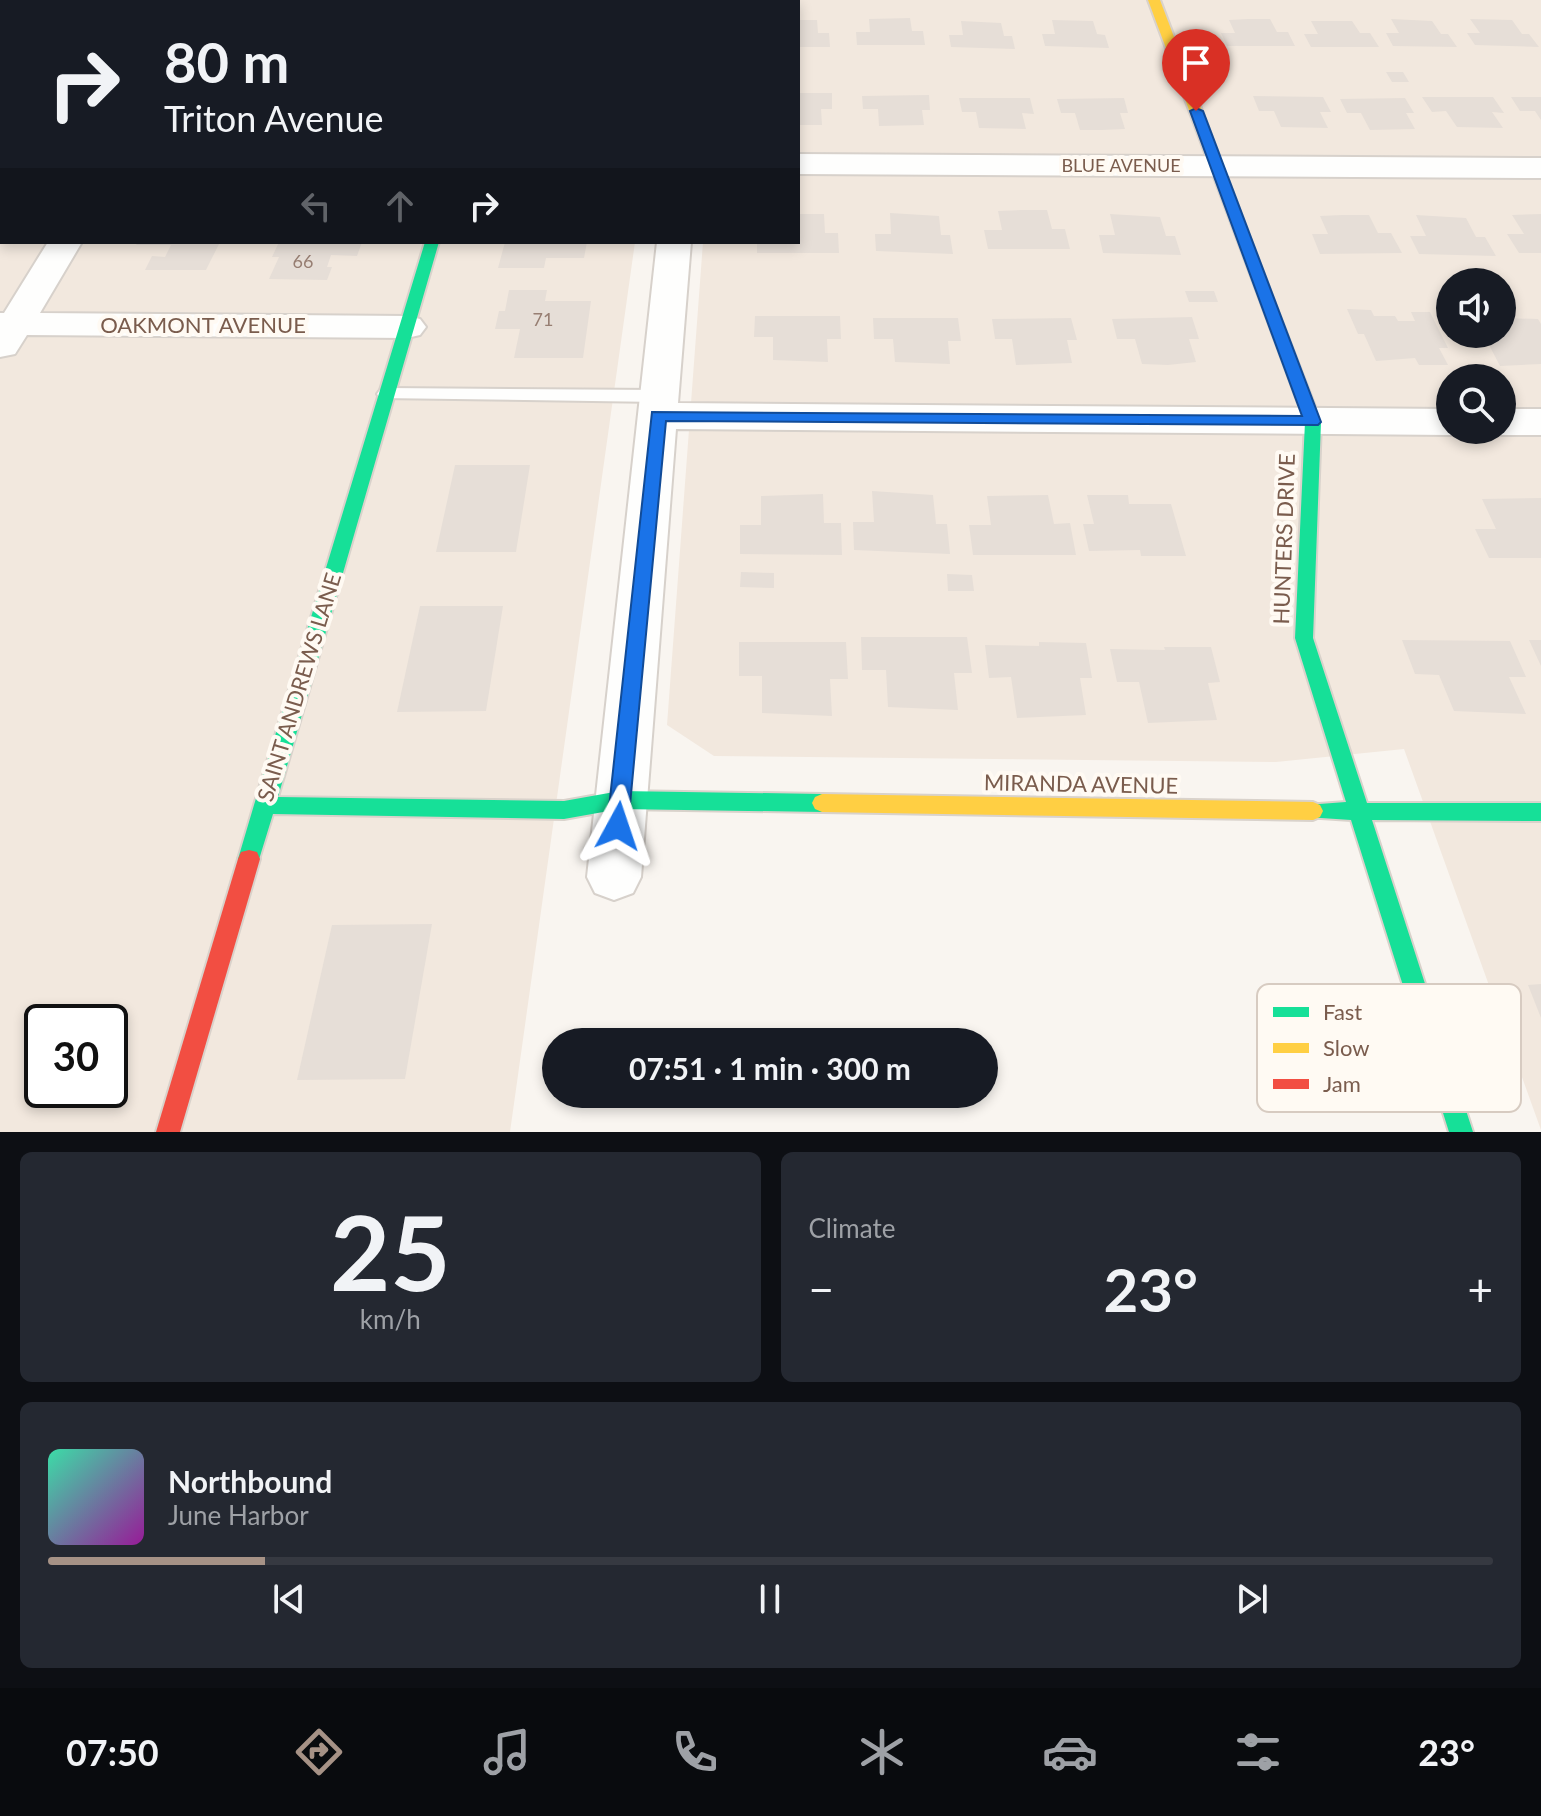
<!DOCTYPE html>
<html lang="en">
<head>
<meta charset="utf-8">
<style>
	:root { --surface:#171b24; --page:#242831; --text:#f1f3f6; --muted:#9ea1a6; --line:#363941; --accent:#a69286 }
	body { margin:0; font-family:Lato,sans-serif; background:var(--page); color:var(--text); height:100vh; display:flex; flex-direction:column; font-size:30px; white-space:nowrap }
	* { box-sizing:border-box; margin:0 }
	p { font-size:26px; color:var(--muted) }
	.icon { flex:none; width:44px; height:44px; fill:none; stroke:currentColor; stroke-width:2; stroke-linecap:round; stroke-linejoin:round }
	.map { position:relative; height:1132px; overflow:hidden }
	.sheet { display:flex; flex-direction:column; gap:20px; padding:20px; background:#0d0f14; flex:1 }
	.sheet>* { flex:none }
	.top-card { position:absolute; left:0px; top:0px; width:800px; height:244px; box-shadow:0 4px 12px #0003; background:#171b24; color:var(--text); overflow:hidden }
	.tools { position:absolute; left:1436px; top:268px; display:grid; gap:16px }
	.tools a { display:grid; place-items:center; width:80px; height:80px; border-radius:50%; background:var(--surface); box-shadow:0 4px 12px #0003; font-size:40px }
	.speed { position:absolute; left:24px; top:1004px; display:flex; gap:16px; font-size:40px; font-weight:700; text-align:center }
	.speed>* { display:grid; place-content:center; width:104px; height:104px; border-radius:50%; background:var(--surface); box-shadow:0 4px 12px #0003; line-height:1 }
	.speed .limit { border:4px solid #111; border-radius:12px; background:#fff; color:#111 }
	.pin { position:absolute; display:grid; place-items:center; width:68px; height:68px; color:#fff; margin:-82px -34px; border-radius:50% 50% 50% 0; rotate:-45deg; box-shadow:0 0 8px #0007 }
	.pin .icon { rotate:45deg }
	.me { position:absolute; width:88px; margin:-44px; rotate:5deg; stroke-linejoin:round; filter:drop-shadow(0 0 6px #0008) }
	.turn { display:flex; align-items:center; gap:28px; height:168px; padding:0 32px; font-size:36px }
	.turn .icon { width:104px; height:104px; stroke-width:2.5 }
	.turn b { display:block; font-size:56px; line-height:68px }
	.lanes { display:flex; align-items:center; height:76px; padding:0 32px; background:#0003; justify-content:center; gap:40px; direction:ltr }
	.lanes .off { opacity:.35 }
	.big { font-size:60px; font-weight:700; line-height:1.1 }
	.sheet .widget { flex:1; display:flex; flex-direction:column; justify-content:center; gap:12px; min-width:0; padding:0 28px; border-radius:12px; background:var(--page) }
	.sheet .dial { align-items:center; gap:0 }
	.dial b { font-size:104px; line-height:1 }
	.song { display:flex; align-items:center; gap:24px }
	.cover { width:96px; height:96px; border-radius:12px; background:linear-gradient(135deg,hsl(160 70% 55%),hsl(300 70% 35%)) }
	.played { height:8px; border-radius:4px; background:linear-gradient(90deg,var(--accent) 15%,var(--line) 15%) }
	.keys { display:flex; justify-content:space-around; direction:ltr }
	.heat { display:flex; justify-content:space-between; align-items:center; font-size:44px; direction:ltr }
	.sheet .tiles { flex:1; display:grid; gap:20px; grid-template-columns:1fr 1fr }
	.widget:last-child { grid-column:span 2 }
	.trip { position:absolute; left:542px; top:1028px; width:456px; height:80px; border-radius:40px; background:var(--surface); box-shadow:0 4px 12px #0003; font-weight:700; line-height:80px; text-align:center }
	.dock { display:flex; height:128px; justify-content:space-around; align-items:center; background:#090b0e; color:var(--muted) }
	.dock .icon { width:56px; height:56px }
	.dock .current { color:var(--accent) }
	.dock b { font-size:36px; color:var(--text) }
	.map>svg:first-child { display:block }
	.residential { fill:#f2e8de; fill-rule:evenodd }
	.building { fill:#e6ded7 }
	.lines { fill:none; stroke-linecap:round; stroke-linejoin:round }
	.lane-casing { stroke:#d7d1cb; stroke-width:4 }
	.street-casing { stroke:#d7d1cb; stroke-width:4 }
	.fast-casing { stroke:#d9d2cb; stroke-width:4 }
	.slow-casing { stroke:#d9d2cb; stroke-width:4 }
	.jam-casing { stroke:#d9d2cb; stroke-width:4 }
	.lane { fill:#fefefd; fill-rule:evenodd }
	.street { fill:#fefefd; fill-rule:evenodd }
	.fast { fill:#16e098; fill-rule:evenodd }
	.slow { fill:#ffcf43; fill-rule:evenodd }
	.jam { fill:#f24e42; fill-rule:evenodd }
	.route { fill:#1a73e8; stroke:#114b97; stroke-width:2 }
	.labels { text-anchor:middle; stroke-width:8; stroke-linejoin:round; paint-order:stroke }
	.far-street-label { font-size:18px; fill:#7a5c4d; stroke:#fffaf3 }
	.number-label { font-size:18px; fill:#977e72 }
	.street-label { font-size:22px; fill:#7a5c4d; stroke:#fffaf3 }
	.key { fill:#fffaf3; stroke:#d7cbc1; stroke-width:2 }
	.key-label { font-size:22px; fill:#7a5c4d }
</style>
</head>
<body>
<div class="map">
<svg width="1541" height="1132" viewBox="0 0 1541 1132">
	<rect width="100%" height="100%" fill="#f9f5f0"/>
	<g class="residential">
		<path d="M0,0H668L2,2V242H635L510,1132H0ZM42,1022H110V1090H42Z"/>
		<path d="M721,0H1541V1130L1404,749L1276,762L714,756L667,725L703,242H798V2ZM1450,282H1502V334H1450ZM1450,378H1502V430H1450Z"/>
	</g>
	<g class="building">
		<polygon points="910,18 912,31 923,31 925,45 857,45 856,32 870,32 869,19"/>
		<polygon points="1248,19 1270,19 1277,32 1288,32 1295,46 1227,46 1221,33 1235,33 1229,20"/>
		<polygon points="1391,19 1432,21 1441,34 1448,34 1457,47 1393,46 1386,33 1399,33"/>
		<polygon points="1470,19 1512,20 1522,34 1529,34 1539,47 1475,45 1467,33 1480,33"/>
		<polygon points="798,20 817,20 818,33 829,33 830,47 798,47"/>
		<polygon points="1052,20 1093,21 1097,34 1105,35 1109,48 1045,46 1042,34 1055,34"/>
		<polygon points="961,21 1001,23 1004,36 1012,36 1015,49 951,47 949,35 963,35"/>
		<polygon points="1311,21 1352,21 1360,33 1370,33 1379,47 1311,47 1304,34 1318,34"/>
		<polygon points="1386,72 1403,72 1409,82 1392,82"/>
		<polygon points="798,93 832,93 832,109 821,109 822,125 798,125"/>
		<polygon points="929,95 930,110 922,110 924,125 879,126 878,109 863,109 862,96"/>
		<polygon points="1253,96 1323,97 1331,112 1320,112 1328,128 1281,127 1274,111 1259,111"/>
		<polygon points="1422,97 1493,97 1504,113 1492,112 1503,128 1457,127 1446,111 1432,112"/>
		<polygon points="1511,97 1541,97 1541,120 1535,111 1520,111"/>
		<polygon points="959,98 1030,98 1034,114 1022,113 1026,129 979,128 976,112 962,112"/>
		<polygon points="1124,98 1128,113 1120,113 1125,129 1102,130 1080,130 1075,113 1061,113 1057,99"/>
		<polygon points="1405,98 1414,113 1406,113 1415,129 1370,130 1361,113 1347,113 1340,99"/>
		<polygon points="1021,210 1047,210 1052,229 1065,229 1070,249 988,249 984,230 1002,230 998,211"/>
		<polygon points="890,213 939,216 941,235 950,235 953,254 876,251 875,234 891,234"/>
		<polygon points="798,214 824,214 825,233 838,233 839,253 757,253 757,242 798,242"/>
		<polygon points="1110,214 1160,217 1166,236 1175,236 1181,255 1103,253 1099,235 1115,235"/>
		<polygon points="1541,214 1541,253 1519,253 1507,234 1524,234 1512,215"/>
		<polygon points="1342,215 1369,215 1378,233 1391,233 1402,253 1320,254 1312,234 1328,234 1320,216"/>
		<polygon points="1416,215 1466,218 1476,237 1485,237 1496,256 1419,254 1410,236 1426,236"/>
		<polygon points="138,242 220,242 206,270 145,270 152,256 165,257 171,245 136,245"/>
		<polygon points="279,242 362,242 357,256 331,255 327,267 332,267 327,280 269,279 279,257 272,257"/>
		<polygon points="505,242 587,242 584,258 546,258 544,268 498,268"/>
		<polygon points="509,290 547,290 545,301 591,301 583,358 514,358 520,329 495,329 499,311 505,311"/>
		<polygon points="1185,291 1214,291 1218,302 1189,302"/>
		<polygon points="1347,309 1371,310 1374,316 1395,316 1398,321 1415,321 1411,312 1430,312 1448,348 1439,348 1448,365 1419,365 1415,358 1376,361 1364,334 1358,334"/>
		<polygon points="755,316 840,316 841,339 827,339 828,362 773,360 773,337 754,337"/>
		<polygon points="1192,317 1199,339 1189,339 1196,362 1168,365 1142,364 1135,339 1117,339 1112,319"/>
		<polygon points="873,318 958,318 961,341 948,341 950,364 895,362 893,339 874,339"/>
		<polygon points="1071,318 1077,340 1067,340 1072,363 1016,365 1012,339 995,339 992,319"/>
		<polygon points="1502,318 1538,319 1541,324 1541,364 1500,366 1487,341 1469,341 1465,334 1502,334"/>
		<polygon points="455,465 530,465 516,552 436,552"/>
		<polygon points="872,491 933,495 936,524 947,524 950,554 854,550 853,522 874,522"/>
		<polygon points="823,494 824,523 841,523 842,555 740,554 740,525 761,525 761,496"/>
		<polygon points="1048,495 1054,524 1070,523 1076,555 973,555 969,525 991,525 987,496"/>
		<polygon points="1087,495 1128,495 1129,504 1171,504 1186,556 1141,556 1140,550 1089,551 1083,524 1094,524"/>
		<polygon points="1541,498 1541,558 1489,558 1475,529 1496,529 1482,499"/>
		<polygon points="741,572 774,573 774,588 740,587"/>
		<polygon points="947,574 972,575 974,591 948,591"/>
		<polygon points="420,606 503,606 486,711 397,712"/>
		<polygon points="861,637 967,637 972,673 954,673 958,710 888,707 886,670 862,670"/>
		<polygon points="1402,640 1510,641 1526,677 1509,677 1526,714 1454,711 1439,675 1415,674"/>
		<polygon points="1529,640 1541,640 1541,666"/>
		<polygon points="739,642 846,642 848,679 830,679 832,716 762,713 762,676 739,676"/>
		<polygon points="1039,642 1086,643 1092,678 1080,678 1086,715 1017,718 1011,677 989,678 985,645 1039,646"/>
		<polygon points="1164,647 1211,647 1220,682 1208,683 1217,720 1148,723 1139,682 1117,682 1110,649 1165,650"/>
		<polygon points="432,924 405,1079 297,1080 332,925"/>
		<polygon points="1541,984 1541,1018 1528,985"/>
	</g>
	<g class="lines">
		<g class="lane-casing">
			<polygon id="lane" points="387,388 659,390 669,396 659,402 380,398 377,394 380,390"/>
		</g>
		<g class="street-casing">
			<g id="street">
				<polygon points="198,0 226,0 197,2"/>
				<polygon points="489,0 517,0 488,2"/>
				<rect x="684" y="0" width="28" height="2"/>
				<polygon points="798,154 1541,158 1541,178 798,174"/>
				<polygon points="48,242 82,242 40,313 407,316 420,319 426,327 420,335 407,338 27,335 15,354 0,357 0,313 4,313"/>
				<polygon points="657,242 691,242 678,403 1450,409 1450,430 1465,430 1450,435 676,429 641,877 633,893 614,900 595,893 587,877"/>
				<polygon points="1502,409 1541,409 1541,435 1502,435 1488,431 1502,430"/>
			</g>
		</g>
		<g class="fast-casing">
			<g id="fast">
				<polygon points="425,242 439,242 278,797 564,801 620,791 822,794 829,797 832,803 829,809 822,812 620,809 564,819 273,814 257,866 249,868 241,866 238,859 254,805"/>
				<polygon points="1271,307 1278,311 1321,422 1313,638 1367,803 1541,803 1541,821 1372,820 1473,1132 1449,1132 1351,820 1306,817 1303,811 1306,805 1346,802 1295,638 1305,422 1264,311"/>
			</g>
		</g>
		<g class="slow-casing">
			<g id="slow">
				<polygon points="1148,0 1160,0 1278,311 1276,314 1266,314 1264,311"/>
				<polygon points="822,794 1313,802 1320,805 1323,811 1320,817 1313,820 822,812 815,809 812,803 815,797"/>
			</g>
		</g>
		<g class="jam-casing">
			<polygon id="jam" points="249,850 257,852 260,859 180,1132 156,1132 238,859 241,852"/>
		</g>
		<use href="#lane" class="lane"/>
		<use href="#street" class="street"/>
		<use href="#fast" class="fast"/>
		<use href="#slow" class="slow"/>
		<use href="#jam" class="jam"/>
	</g>
	<polygon class="route" points="1196,108 1203,111 1321,422 1318,425 666,421 628,826 625,832 618,835 610,832 607,826 652,412 1302,416 1190,111"/>
	<g class="labels">
		<g class="far-street-label">
			<text x="1121" y="172">BLUE AVENUE</text>
		</g>
		<g class="number-label">
			<text x="303" y="268">66</text>
			<text x="543" y="326">71</text>
		</g>
		<g class="street-label">
			<text x="203" y="333">OAKMONT AVENUE</text>
			<text transform="translate(1284 539) rotate(-88)" y="8">HUNTERS DRIVE</text>
			<text transform="translate(299 687) rotate(-73)" y="8">SAINT ANDREWS LANE</text>
			<text transform="translate(1081 784) rotate(1)" y="8">MIRANDA AVENUE</text>
		</g>
	</g>
	<rect x="1257" y="984" width="264" height="128" rx="12" class="key"/>
	<rect x="1273" y="1007" width="36" height="10" fill="#16e098"/>
	<rect x="1273" y="1043" width="36" height="10" fill="#ffcf43"/>
	<rect x="1273" y="1079" width="36" height="10" fill="#f24e42"/>
	<g class="key-label">
		<text x="1323" y="1020">Fast</text>
		<text x="1323" y="1056">Slow</text>
		<text x="1323" y="1092">Jam</text>
	</g>
</svg>
<div class="tools">
<a><svg class="icon" aria-label="sound" viewBox="0 0 24 24"><path d="M4 9h4l5-4v14l-5-4H4zM17 9q2 3 0 6"/></svg></a>
<a><svg class="icon" aria-label="search" viewBox="0 0 24 24"><circle cx="10" cy="10" r="6"/><path d="M15 15l6 6"/></svg></a>
</div>
<div class="speed"><div class="limit">30</div></div>
<div class="pin" style="left:1196px;top:111px;background:#d93025"><svg class="icon" aria-label="arrive" viewBox="0 0 24 24"><path d="M6 21V4h12l-3 4 3 4H6"/></svg></div>
<svg class="me" style="left:618px;top:826px" viewBox="-20 -20 40 40"><path d="M0-17L14 15 0 8-14 15z" fill="#1a73e8" stroke="#fff" stroke-width="4"/></svg>
<div class="trip">07:51 · 1 min · 300 m</div>
<div class="top-card">
<div class="turn"><svg class="icon" aria-label="right" viewBox="0 0 24 24"><path d="M7 20v-9h11M14 6l5 5-5 5"/></svg><div><b>80 m</b>Triton Avenue</div></div>
<div class="lanes"><svg class="icon off" aria-label="left" viewBox="0 0 24 24"><path d="M17 20v-9H6M10 6l-5 5 5 5"/></svg><svg class="icon off" aria-label="ahead" viewBox="0 0 24 24"><path d="M12 20V5M6 11l6-6 6 6"/></svg><svg class="icon" aria-label="right" viewBox="0 0 24 24"><path d="M7 20v-9h11M14 6l5 5-5 5"/></svg></div>
</div>
</div>
<section class="sheet">
<div class="tiles">
<div class="widget dial"><b>25</b><p>km/h</p></div>
<div class="widget"><p>Climate</p>
<div class="heat"><a>−</a><b class="big">23°</b><a>+</a></div>
</div>
<div class="widget">
<div class="song"><i class="cover"></i><div><b>Northbound</b><p>June Harbor</p></div></div>
<div class="played"></div>
<div class="keys"><svg class="icon" aria-label="previous" viewBox="0 0 24 24"><path d="M18 5L8 12l10 7zM5 5v14"/></svg><svg class="icon" aria-label="pause" viewBox="0 0 24 24"><path d="M8 5v14M16 5v14"/></svg><svg class="icon" aria-label="next" viewBox="0 0 24 24"><path d="M6 5l10 7-10 7zM19 5v14"/></svg></div>
</div>
</div>
</section>
<nav class="dock">
<b>07:50</b>
<svg class="icon current" aria-label="directions" viewBox="0 0 24 24"><path d="M12 3l9 9-9 9-9-9zM9 14v-3h6M13 9l2 2-2 2"/></svg>
<svg class="icon" aria-label="music" viewBox="0 0 24 24"><path d="M9 18V5l10-2v13"/><circle cx="6" cy="18" r="3"/><circle cx="16" cy="16" r="3"/></svg>
<svg class="icon" aria-label="phone" viewBox="0 0 24 24"><path d="M5 4h4l2 5-3 2q2 4 5 5l2-3 5 2v4C11 20 4 13 5 4z"/></svg>
<svg class="icon" aria-label="climate" viewBox="0 0 24 24"><path d="M12 3v18M4 7l16 10M4 17L20 7"/></svg>
<svg class="icon" aria-label="car" viewBox="0 0 24 24"><path d="M5 17H2v-5l4-1 3-4h7l3 4 3 1v5h-3M9 17h6M6 11h13"/><circle cx="7" cy="17" r="2"/><circle cx="17" cy="17" r="2"/></svg>
<svg class="icon" aria-label="filters" viewBox="0 0 24 24"><path d="M4 7h16M4 17h16"/><circle cx="9" cy="7" r="2"/><circle cx="15" cy="17" r="2"/></svg>
<b>23°</b>
</nav>
</body>
</html>
